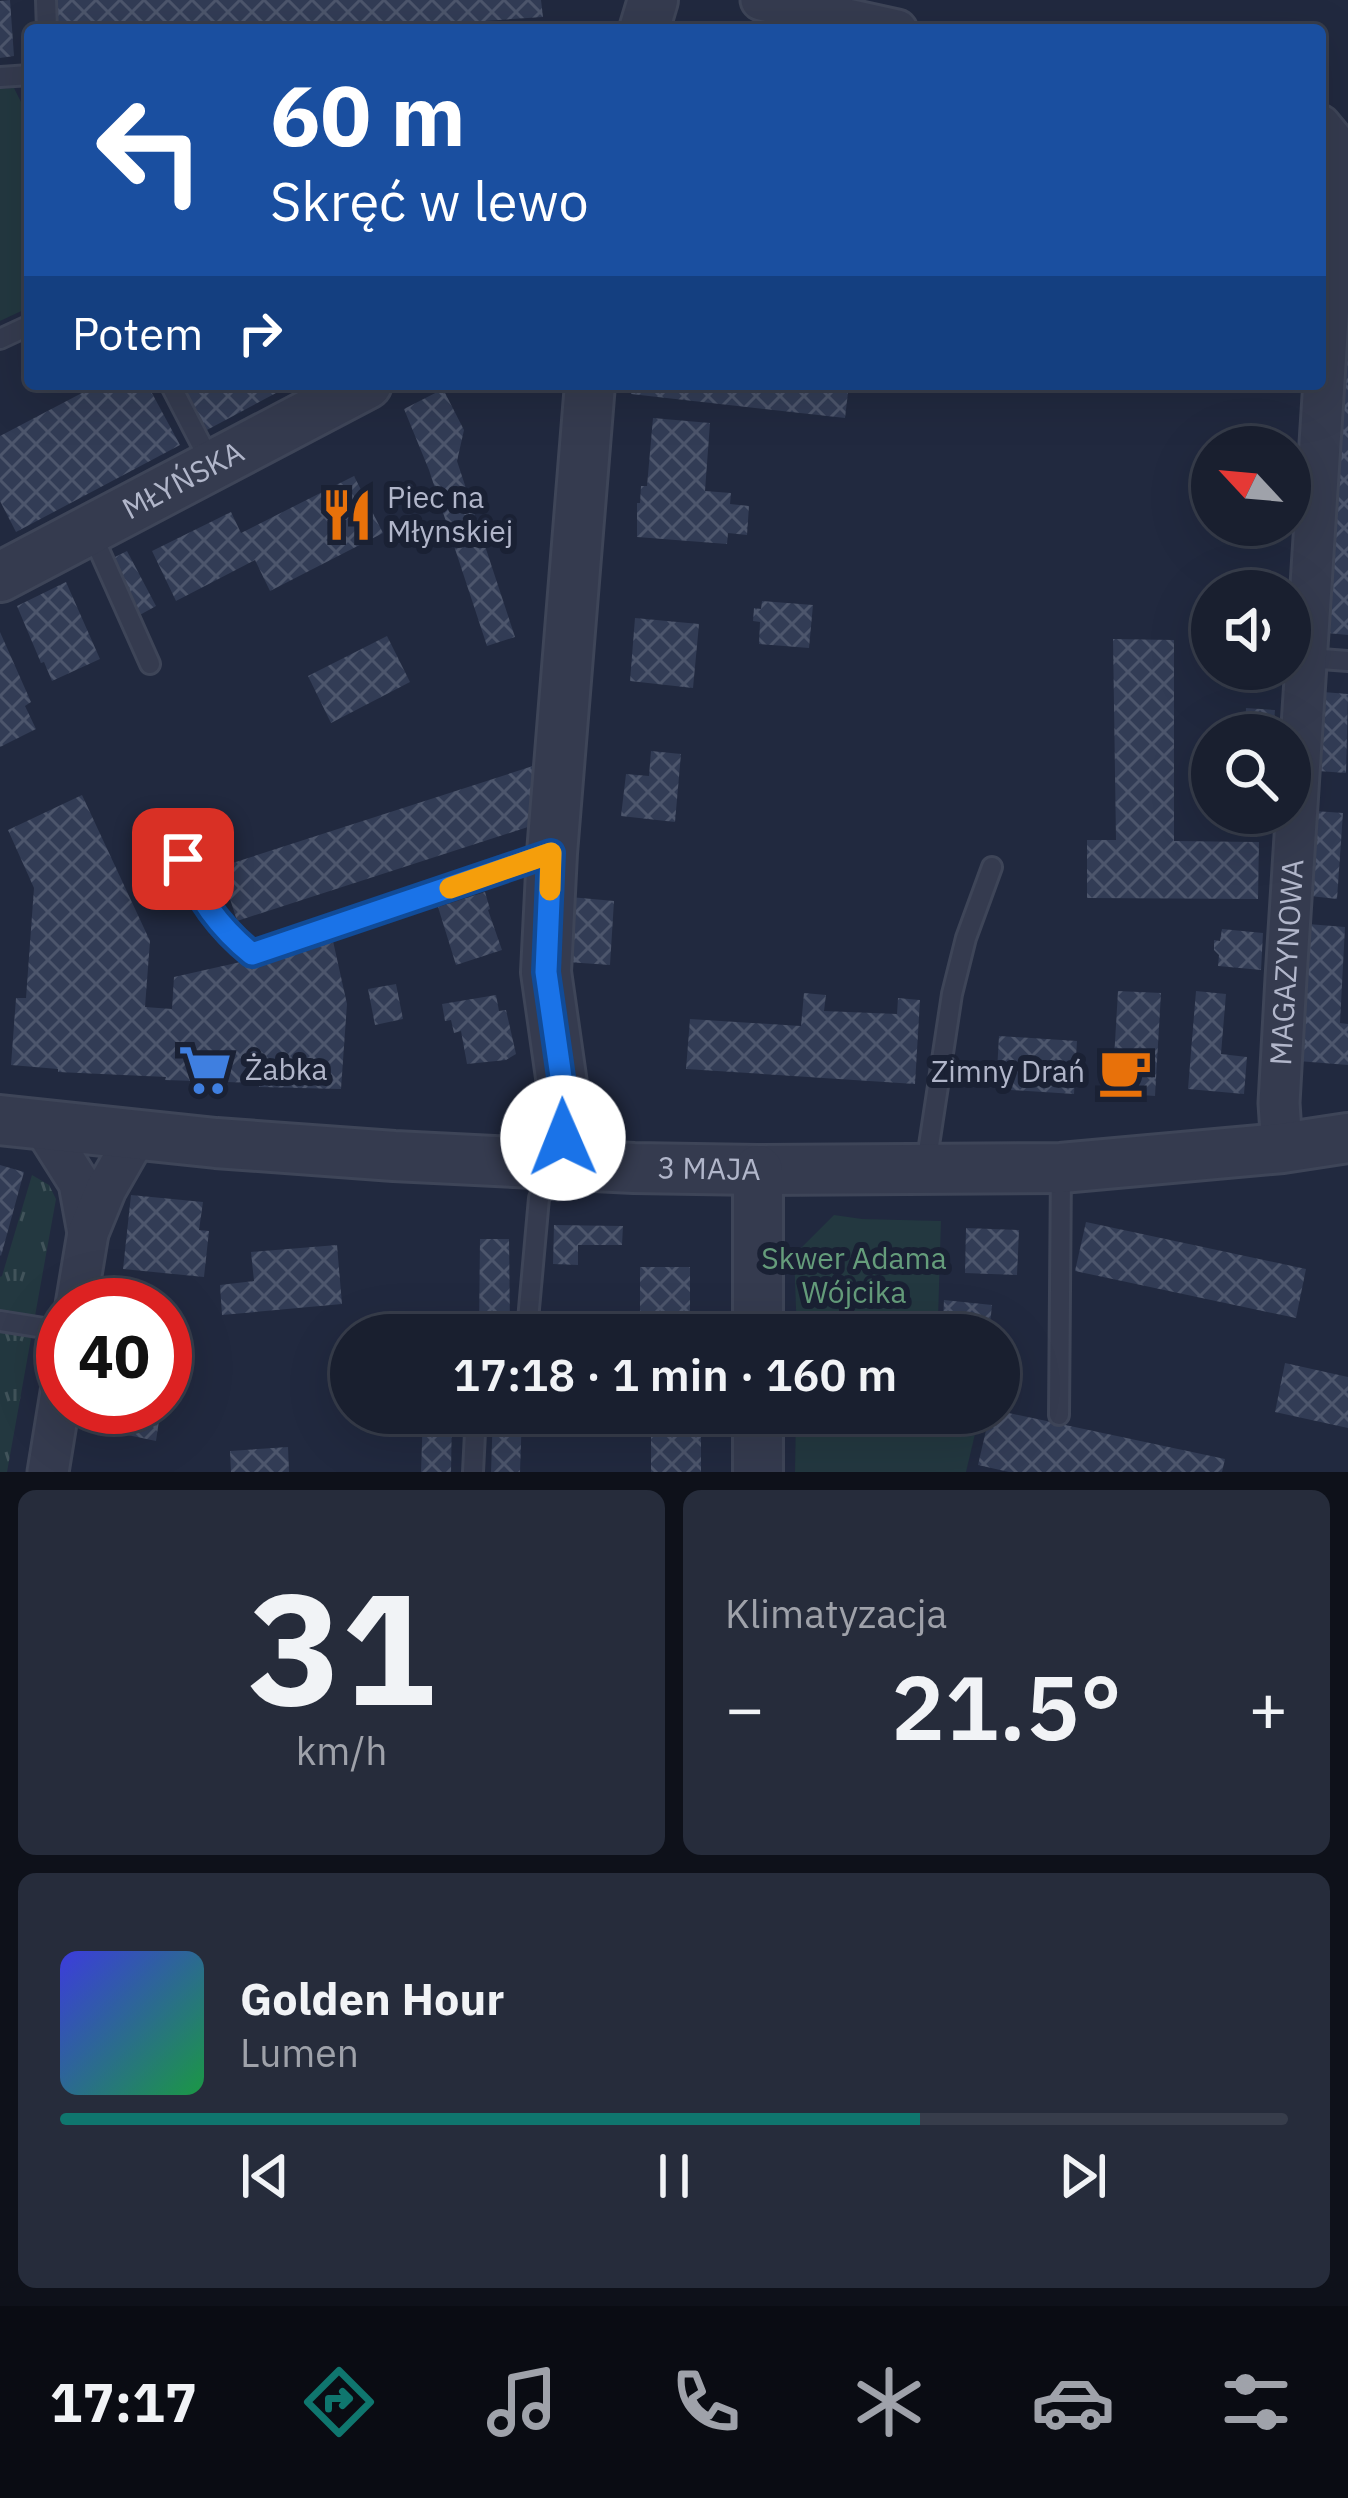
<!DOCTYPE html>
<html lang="pl">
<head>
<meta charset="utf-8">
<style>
	:root { --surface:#191f2f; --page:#262c3b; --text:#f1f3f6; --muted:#9fa2aa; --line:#373d4b; --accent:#0f766e }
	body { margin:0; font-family:"IBM Plex Sans",sans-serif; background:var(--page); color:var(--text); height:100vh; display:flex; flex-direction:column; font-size:45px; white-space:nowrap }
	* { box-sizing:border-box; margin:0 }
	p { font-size:39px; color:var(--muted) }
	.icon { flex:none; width:66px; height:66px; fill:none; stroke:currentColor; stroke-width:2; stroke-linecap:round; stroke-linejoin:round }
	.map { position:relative; height:1472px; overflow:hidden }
	.panel { display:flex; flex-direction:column; gap:18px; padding:18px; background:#0e111a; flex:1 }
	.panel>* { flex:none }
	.guide { position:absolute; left:24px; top:24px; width:1302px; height:366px; border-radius:12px; box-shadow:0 12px 48px #0002,0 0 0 3px var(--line); background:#1a4fa0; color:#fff; overflow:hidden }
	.needle { width:78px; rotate:296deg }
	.tools { position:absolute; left:1191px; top:426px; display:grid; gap:24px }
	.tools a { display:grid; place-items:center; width:120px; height:120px; border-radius:50%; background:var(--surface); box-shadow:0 12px 48px #0002,0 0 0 3px var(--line); font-size:60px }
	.speed { position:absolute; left:36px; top:1278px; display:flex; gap:24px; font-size:60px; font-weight:700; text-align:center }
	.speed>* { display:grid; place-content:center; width:156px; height:156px; border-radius:50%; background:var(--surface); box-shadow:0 12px 48px #0002,0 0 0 3px var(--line); line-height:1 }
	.speed .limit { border:18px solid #d22; background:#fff; color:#111 }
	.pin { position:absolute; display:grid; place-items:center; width:102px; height:102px; color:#fff; margin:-51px; border-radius:24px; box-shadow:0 6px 18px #0006 }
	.me { position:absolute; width:132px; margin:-66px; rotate:359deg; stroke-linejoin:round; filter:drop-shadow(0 0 9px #0008) }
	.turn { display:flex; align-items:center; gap:42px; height:252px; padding:0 48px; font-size:54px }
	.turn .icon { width:156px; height:156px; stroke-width:2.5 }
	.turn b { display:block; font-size:84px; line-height:102px }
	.then { display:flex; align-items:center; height:114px; padding:0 48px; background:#0003; gap:24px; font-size:45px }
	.big { font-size:90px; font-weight:600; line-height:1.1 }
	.panel .card { flex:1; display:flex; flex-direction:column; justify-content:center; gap:18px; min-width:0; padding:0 42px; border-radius:18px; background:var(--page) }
	.panel .dial { align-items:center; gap:0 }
	.dial b { font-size:156px; line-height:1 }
	.song { display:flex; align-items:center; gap:36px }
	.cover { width:144px; height:144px; border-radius:18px; background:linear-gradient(135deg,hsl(240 70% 55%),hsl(140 70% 35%)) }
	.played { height:12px; border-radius:6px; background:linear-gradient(90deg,var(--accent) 70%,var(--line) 70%) }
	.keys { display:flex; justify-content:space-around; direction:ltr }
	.heat { display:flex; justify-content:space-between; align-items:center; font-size:66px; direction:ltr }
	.panel .tiles { flex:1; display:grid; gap:18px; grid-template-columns:1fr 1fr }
	.card:last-child { grid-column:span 2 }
	.trip { position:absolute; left:330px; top:1314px; width:690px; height:120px; border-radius:60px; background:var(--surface); box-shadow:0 12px 48px #0002,0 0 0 3px var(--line); font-weight:600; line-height:120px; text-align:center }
	.dock { display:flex; height:192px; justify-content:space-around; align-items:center; background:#0a0c13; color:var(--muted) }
	.dock .icon { width:84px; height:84px }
	.dock .selected { color:var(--accent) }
	.dock b { font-size:54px; color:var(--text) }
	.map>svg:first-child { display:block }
	.grass { fill:url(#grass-tufts) }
	.green { fill:#233840 }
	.building { fill:url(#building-cross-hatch) }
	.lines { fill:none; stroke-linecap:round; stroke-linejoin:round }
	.service-casing { stroke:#3e4558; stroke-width:24 }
	.minor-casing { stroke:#3e4558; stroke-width:45 }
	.tertiary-casing { stroke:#3e4558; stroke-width:54 }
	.service { stroke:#353b4f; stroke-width:18 }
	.minor { stroke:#353b4f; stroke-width:39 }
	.tertiary { stroke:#353b4f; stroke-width:48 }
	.route-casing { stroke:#114b97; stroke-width:30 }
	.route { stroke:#1a73e8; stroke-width:21 }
	.slow { stroke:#f59e0b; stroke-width:21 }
	.labels { text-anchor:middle; stroke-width:12; stroke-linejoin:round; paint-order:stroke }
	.street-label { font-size:30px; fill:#b1b6ca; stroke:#1a2134 }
	.poi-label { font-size:30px; fill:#b1b6ca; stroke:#1a2134; text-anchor:start }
	.park-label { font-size:30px; fill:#659d7b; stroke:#1a2134 }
</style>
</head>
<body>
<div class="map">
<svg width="1348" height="1472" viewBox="0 0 1348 1472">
	<defs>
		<pattern id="grass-tufts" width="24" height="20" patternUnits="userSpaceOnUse" patternTransform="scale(3)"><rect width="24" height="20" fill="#233840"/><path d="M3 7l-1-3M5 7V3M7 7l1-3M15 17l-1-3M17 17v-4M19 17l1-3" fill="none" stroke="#41535a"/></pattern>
		<pattern id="building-cross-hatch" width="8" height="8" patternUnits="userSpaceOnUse" patternTransform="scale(3)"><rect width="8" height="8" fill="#323c55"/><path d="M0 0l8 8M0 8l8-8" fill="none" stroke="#4d566c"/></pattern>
	</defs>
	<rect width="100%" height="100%" fill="#21293f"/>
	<polygon class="grass" points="32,1175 49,1185 56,1199 7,1472 0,1472 0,1277 2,1276"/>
	<g class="green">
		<polygon points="14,88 30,120 30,307 0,321 0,89"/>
		<polygon points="834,1215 862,1219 941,1221 938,1320 992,1327 991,1335 797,1335 794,1255"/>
		<polygon points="796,1413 980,1413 966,1472 795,1472"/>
	</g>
	<g class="building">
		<polygon points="10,0 14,56 0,58 0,1"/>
		<polygon points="49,0 541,0 543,17 454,23 453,30 51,30"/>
		<polygon points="1344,351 1348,351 1348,635 1327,633"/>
		<polygon points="99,384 147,384 180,445 16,532 0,501 0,436"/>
		<polygon points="182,384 293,384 207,430"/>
		<polygon points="632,384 849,384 845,418 631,394"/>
		<polygon points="443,389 464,430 457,461 515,637 487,646 429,470 404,409"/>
		<polygon points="653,418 710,423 705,491 731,493 730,504 749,506 747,535 728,533 727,544 637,537 637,503 640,503 641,486 647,486"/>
		<polygon points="354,476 383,533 270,591 255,560 176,601 152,551 231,512 241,533"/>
		<polygon points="127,551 156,606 138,616 109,560"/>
		<polygon points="66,582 100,659 52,681 44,662 41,663 17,606"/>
		<polygon points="762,601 813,605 809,648 759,644 760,622 753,621 754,608 761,609"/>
		<polygon points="635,618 699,624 693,688 630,681"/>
		<polygon points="0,632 31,702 25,706 36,729 0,747"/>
		<polygon points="387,636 410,682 331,723 308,676"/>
		<polygon points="1113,639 1174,640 1174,841 1259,842 1258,899 1087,898 1087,840 1116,840"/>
		<polygon points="1323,692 1348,694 1346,773 1318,771"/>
		<polygon points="1246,708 1275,710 1273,735 1245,735"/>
		<polygon points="651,751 681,754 675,822 621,816 626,774 649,776"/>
		<polygon points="536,765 531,826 237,921 220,867"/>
		<polygon points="82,795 150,941 145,1007 172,1009 174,977 333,941 347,1004 341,1089 259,1087 259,1083 165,1080 166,1077 58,1072 58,1069 11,1065 16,998 26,998 34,888 8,830"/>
		<polygon points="1315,811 1343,813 1337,899 1310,896"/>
		<polygon points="485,892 490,909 488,910 502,950 456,965 438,907"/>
		<polygon points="570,897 614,901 610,965 567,962"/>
		<polygon points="1308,924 1345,927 1340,1023 1348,1024 1348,1065 1298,1061"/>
		<polygon points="1222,929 1263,933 1261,970 1218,966 1219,955 1214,950 1214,940 1220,941"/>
		<polygon points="396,984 403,1019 375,1025 368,989"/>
		<polygon points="1118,991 1161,993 1155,1096 1112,1093"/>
		<polygon points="1196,991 1226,994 1221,1054 1247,1057 1244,1094 1188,1089"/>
		<polygon points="804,993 826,995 824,1011 897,1014 898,998 920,1000 915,1084 686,1069 690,1019 801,1026"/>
		<polygon points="496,995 499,1011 506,1010 516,1054 506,1060 467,1064 461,1031 454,1033 451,1020 445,1021 442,1004"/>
		<polygon points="999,1036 1077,1041 1074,1094 996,1089"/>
		<polygon points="0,1165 24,1172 1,1256 0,1255"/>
		<polygon points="131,1195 203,1202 199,1230 209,1231 204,1277 123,1269"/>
		<polygon points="1086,1222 1306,1269 1296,1318 1075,1271"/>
		<polygon points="554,1225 623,1226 622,1245 578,1245 578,1265 553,1264"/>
		<polygon points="966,1228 1019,1230 1017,1275 965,1273"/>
		<polygon points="480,1239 509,1239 510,1328 479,1328"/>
		<polygon points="337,1245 342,1304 222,1315 220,1285 254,1281 251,1252"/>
		<rect x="640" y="1267" width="50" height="68"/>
		<polygon points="944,1300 992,1305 990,1324 943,1320"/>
		<polygon points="165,1316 184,1320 180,1338 172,1356 176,1362 167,1402"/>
		<polygon points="1285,1363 1348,1377 1348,1428 1275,1412"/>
		<polygon points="90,1407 161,1407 156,1441 85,1426"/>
		<polygon points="999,1411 1225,1459 1222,1472 1009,1472 978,1465 990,1413"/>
		<polygon points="423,1413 452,1413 451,1472 421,1472"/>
		<polygon points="493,1413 522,1413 520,1472 491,1472"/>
		<polygon points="646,1413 695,1413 695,1424 701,1424 701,1472 651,1472 651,1427 646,1427"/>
		<polygon points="288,1447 289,1472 231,1472 230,1451"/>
	</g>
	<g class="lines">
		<g class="service-casing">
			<g id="service">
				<polyline points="46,0 47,30"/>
				<polyline points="0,77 30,75"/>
				<polyline points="0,339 30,325"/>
				<polyline points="170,384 212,465"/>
				<polyline points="91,532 150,664"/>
				<polyline points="1308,658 1348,661"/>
				<path d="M183,859C197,897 221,929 252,954L550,854"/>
				<polyline points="926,1165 952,994 966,938 992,867"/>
				<polyline points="0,1321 63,1331"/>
				<polyline points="523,1335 528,1320 539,1198 557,1166"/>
				<polyline points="1059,1415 1061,1168"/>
				<polyline points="473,1472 476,1413"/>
			</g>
		</g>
		<g class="minor-casing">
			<g id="minor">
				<polyline points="761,0 897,30"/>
				<polyline points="43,1126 79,1183 88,1233"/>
				<path id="s1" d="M1282,1148L1279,1103L1286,978L1336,192L1334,142L1320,125"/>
				<polyline points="76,1305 88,1233 106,1189 137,1135"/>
				<polyline points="48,1472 63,1380"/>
			</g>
		</g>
		<g class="tertiary-casing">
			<g id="tertiary">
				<polyline points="644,30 653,0"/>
				<path id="s2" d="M0,577L367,384"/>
				<path id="s3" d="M0,1120L216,1143L394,1156L634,1168L758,1170L1061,1168L1282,1148L1348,1138"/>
				<polyline points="558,1165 567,1119 546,972 552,853 590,384"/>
				<polyline points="758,1170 758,1335"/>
				<polyline points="758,1472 758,1413"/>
			</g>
		</g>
		<use href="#service" class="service"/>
		<use href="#minor" class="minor"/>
		<use href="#tertiary" class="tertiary"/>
	</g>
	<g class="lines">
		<g class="route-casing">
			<path id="route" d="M183,859C197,897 221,929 252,954L551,853L546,972L567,1119L563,1138"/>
		</g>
		<use href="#route" class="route"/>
		<polyline class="slow" points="450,888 551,853 550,890"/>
	</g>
	<defs>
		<g id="restaurant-bare" transform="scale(4.14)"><path d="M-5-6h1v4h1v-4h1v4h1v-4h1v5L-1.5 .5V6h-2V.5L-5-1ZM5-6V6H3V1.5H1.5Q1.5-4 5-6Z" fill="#e8710a" stroke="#1a2134" stroke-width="2.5" paint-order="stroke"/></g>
		<g id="supermarket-bare" transform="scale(4.14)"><path d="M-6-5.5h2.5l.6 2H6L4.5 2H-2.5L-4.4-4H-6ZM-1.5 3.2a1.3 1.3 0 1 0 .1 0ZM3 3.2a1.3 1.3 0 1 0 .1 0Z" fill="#3f7fe0" stroke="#1a2134" stroke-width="2.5" paint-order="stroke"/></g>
		<g id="cafe-bare" transform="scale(4.14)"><path d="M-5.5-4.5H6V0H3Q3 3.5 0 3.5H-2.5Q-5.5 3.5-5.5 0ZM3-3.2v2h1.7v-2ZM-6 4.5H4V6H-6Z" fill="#e8710a" stroke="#1a2134" stroke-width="2.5" paint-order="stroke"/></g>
	</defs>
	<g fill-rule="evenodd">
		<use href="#restaurant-bare" x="347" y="515"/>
		<use href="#supermarket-bare" x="205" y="1070"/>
		<use href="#cafe-bare" x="1125" y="1072"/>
	</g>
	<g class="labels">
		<g class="street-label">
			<text dy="10" stroke="none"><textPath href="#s2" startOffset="207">MŁYŃSKA</textPath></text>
			<text dy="10" stroke="none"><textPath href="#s1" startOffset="186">MAGAZYNOWA</textPath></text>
			<text dy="10" stroke="none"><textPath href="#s3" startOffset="711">3 MAJA</textPath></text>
		</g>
		<g class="poi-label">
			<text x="387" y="508">Piec na<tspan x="387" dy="34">Młynskiej</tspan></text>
			<text x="245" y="1080">Żabka</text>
			<text x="1085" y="1082" text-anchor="end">Zimny Drań</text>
		</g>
		<g class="park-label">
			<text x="854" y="1269">Skwer Adama<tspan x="854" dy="34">Wójcika</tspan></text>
		</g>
	</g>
</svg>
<div class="tools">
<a><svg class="needle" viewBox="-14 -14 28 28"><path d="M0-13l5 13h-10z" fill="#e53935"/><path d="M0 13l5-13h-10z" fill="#9fa2aa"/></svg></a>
<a><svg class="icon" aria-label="sound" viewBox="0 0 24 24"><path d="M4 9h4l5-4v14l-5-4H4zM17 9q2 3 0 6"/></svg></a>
<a><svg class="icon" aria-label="search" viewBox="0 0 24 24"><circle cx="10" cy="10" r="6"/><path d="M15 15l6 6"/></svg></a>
</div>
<div class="speed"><div class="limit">40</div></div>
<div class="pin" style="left:183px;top:859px;background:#d93025"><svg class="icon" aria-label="arrive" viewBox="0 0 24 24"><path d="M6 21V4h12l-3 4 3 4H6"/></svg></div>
<svg class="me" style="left:563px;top:1138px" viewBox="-20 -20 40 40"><circle r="19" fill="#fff"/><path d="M0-13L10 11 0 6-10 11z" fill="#1a73e8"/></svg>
<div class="trip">17:18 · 1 min · 160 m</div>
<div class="guide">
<div class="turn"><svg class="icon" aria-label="left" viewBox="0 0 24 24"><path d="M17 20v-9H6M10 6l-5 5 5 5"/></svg><div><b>60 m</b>Skręć w lewo</div></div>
<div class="then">Potem<svg class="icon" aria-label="right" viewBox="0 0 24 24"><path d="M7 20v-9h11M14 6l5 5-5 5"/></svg></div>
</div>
</div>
<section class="panel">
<div class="tiles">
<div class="card dial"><b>31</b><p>km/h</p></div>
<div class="card"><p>Klimatyzacja</p>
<div class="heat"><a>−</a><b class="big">21.5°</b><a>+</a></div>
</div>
<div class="card">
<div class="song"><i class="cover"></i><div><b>Golden Hour</b><p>Lumen</p></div></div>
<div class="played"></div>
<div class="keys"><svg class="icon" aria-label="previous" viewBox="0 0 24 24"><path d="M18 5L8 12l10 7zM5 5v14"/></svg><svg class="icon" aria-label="pause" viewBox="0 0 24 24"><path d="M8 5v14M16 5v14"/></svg><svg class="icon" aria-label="next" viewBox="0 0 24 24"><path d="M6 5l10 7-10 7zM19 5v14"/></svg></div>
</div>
</div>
</section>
<nav class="dock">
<b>17:17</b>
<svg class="icon selected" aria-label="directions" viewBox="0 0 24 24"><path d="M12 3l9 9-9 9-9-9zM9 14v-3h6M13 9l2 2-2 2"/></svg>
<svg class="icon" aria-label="music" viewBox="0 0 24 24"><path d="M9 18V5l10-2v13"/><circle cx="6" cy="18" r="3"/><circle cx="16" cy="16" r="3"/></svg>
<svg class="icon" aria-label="phone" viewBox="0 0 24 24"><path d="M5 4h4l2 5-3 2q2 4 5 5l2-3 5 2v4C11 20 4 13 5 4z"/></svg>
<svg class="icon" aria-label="climate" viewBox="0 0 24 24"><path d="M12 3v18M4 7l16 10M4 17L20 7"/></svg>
<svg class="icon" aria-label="car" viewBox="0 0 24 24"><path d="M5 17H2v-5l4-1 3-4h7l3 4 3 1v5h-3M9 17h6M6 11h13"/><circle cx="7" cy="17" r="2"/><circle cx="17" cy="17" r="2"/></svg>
<svg class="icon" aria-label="filters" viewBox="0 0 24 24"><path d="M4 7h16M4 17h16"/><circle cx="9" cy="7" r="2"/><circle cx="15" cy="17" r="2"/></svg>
</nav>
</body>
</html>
